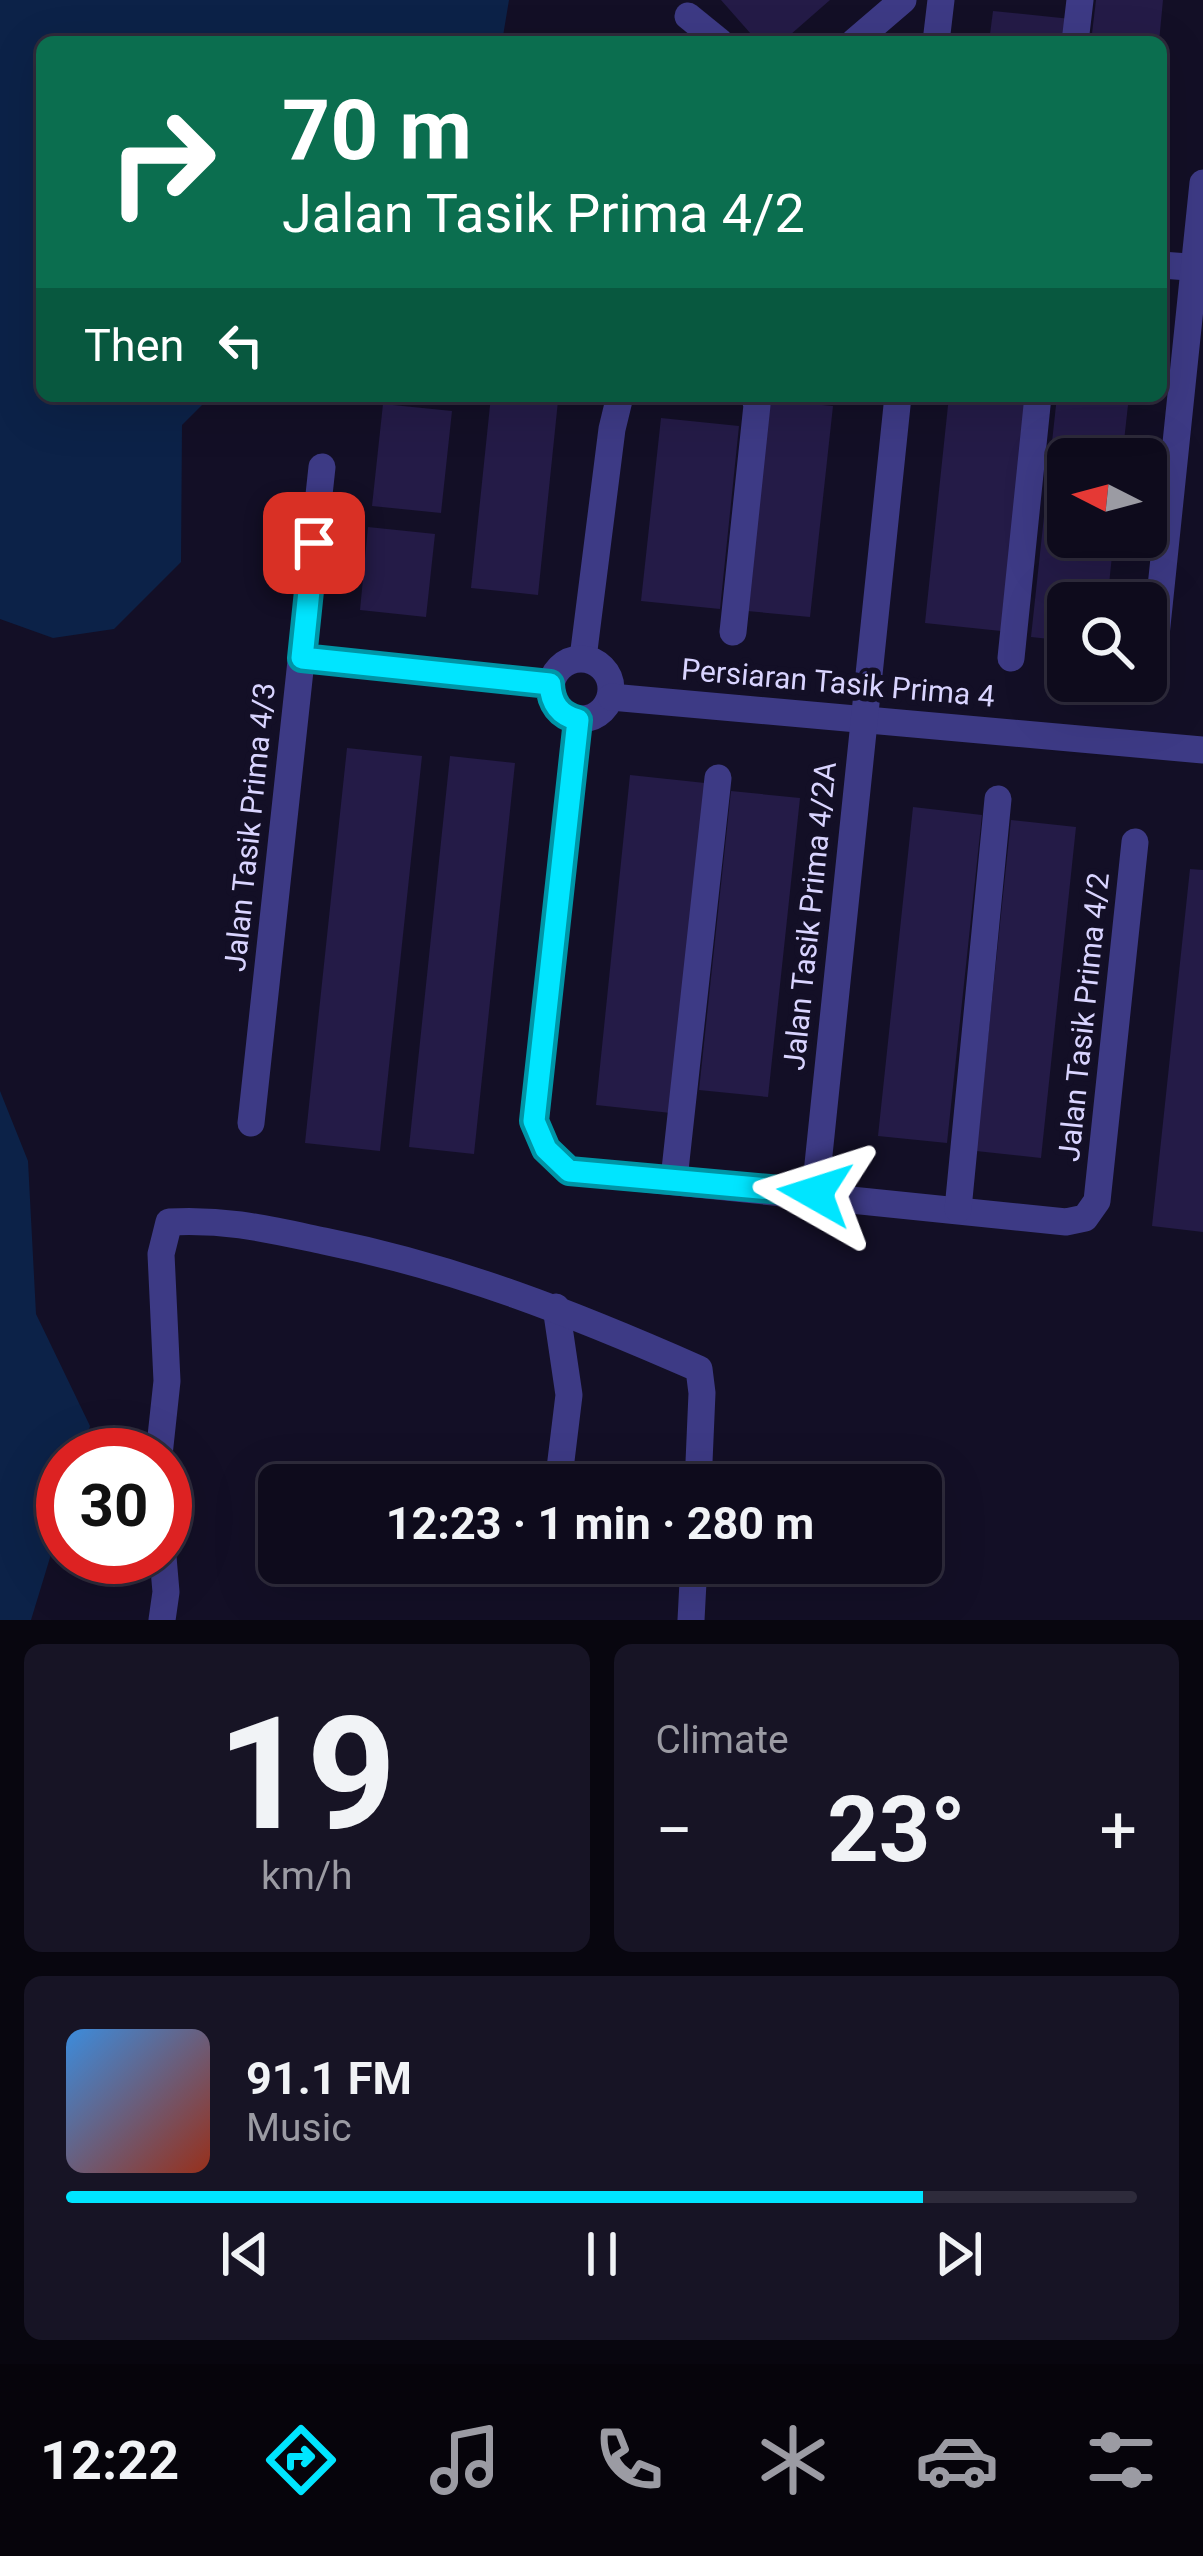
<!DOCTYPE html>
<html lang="en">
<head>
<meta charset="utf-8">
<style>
	:root { --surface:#0e0b1c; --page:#171425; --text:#f1f3f6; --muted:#9b9ba3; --line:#2e2b3b; --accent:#00e5ff }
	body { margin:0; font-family:Roboto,sans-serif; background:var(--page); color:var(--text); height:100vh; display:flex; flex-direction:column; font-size:45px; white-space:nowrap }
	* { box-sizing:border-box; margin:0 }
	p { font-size:39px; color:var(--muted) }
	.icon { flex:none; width:66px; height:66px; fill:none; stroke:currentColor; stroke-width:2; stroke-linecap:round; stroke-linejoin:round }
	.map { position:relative; height:1620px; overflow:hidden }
	.details { display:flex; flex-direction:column; gap:24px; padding:24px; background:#08060f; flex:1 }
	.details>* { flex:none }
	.banner { position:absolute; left:36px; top:36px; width:1131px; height:366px; border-radius:18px; box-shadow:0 12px 48px #0002,0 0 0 3px var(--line); background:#0b6e4f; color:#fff; overflow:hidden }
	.needle { width:78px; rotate:276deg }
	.tools { position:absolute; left:1047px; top:438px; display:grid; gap:24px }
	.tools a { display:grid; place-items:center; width:120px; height:120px; border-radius:18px; background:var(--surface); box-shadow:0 12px 48px #0002,0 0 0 3px var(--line); font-size:60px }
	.speed { position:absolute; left:36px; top:1428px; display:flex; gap:24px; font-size:60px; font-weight:700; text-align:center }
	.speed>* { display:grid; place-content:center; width:156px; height:156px; border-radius:50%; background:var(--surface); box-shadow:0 12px 48px #0002,0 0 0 3px var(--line); line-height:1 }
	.speed .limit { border:18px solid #d22; background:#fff; color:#111 }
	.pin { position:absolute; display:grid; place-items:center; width:102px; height:102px; color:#fff; margin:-51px; border-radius:24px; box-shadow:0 6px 18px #0006 }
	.me { position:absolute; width:132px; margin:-66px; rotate:276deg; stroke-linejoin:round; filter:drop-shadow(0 0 9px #0008) }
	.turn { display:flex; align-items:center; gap:42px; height:252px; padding:0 48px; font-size:54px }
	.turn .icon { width:156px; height:156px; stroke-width:2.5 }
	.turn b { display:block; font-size:84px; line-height:102px }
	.then { display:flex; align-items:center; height:114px; padding:0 48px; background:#0003; gap:24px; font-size:45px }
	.big { font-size:90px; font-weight:700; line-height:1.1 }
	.details .widget { flex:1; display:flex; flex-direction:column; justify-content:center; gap:18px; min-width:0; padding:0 42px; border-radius:18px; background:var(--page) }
	.details .dial { align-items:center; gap:0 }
	.dial b { font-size:156px; line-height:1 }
	.song { display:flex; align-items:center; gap:36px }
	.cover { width:144px; height:144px; border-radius:18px; background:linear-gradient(135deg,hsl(210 70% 55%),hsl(10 70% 35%)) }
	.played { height:12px; border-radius:6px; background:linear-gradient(90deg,var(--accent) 80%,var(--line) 80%) }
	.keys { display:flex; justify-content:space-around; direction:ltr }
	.heat { display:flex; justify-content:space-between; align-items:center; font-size:66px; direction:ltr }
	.details .tiles { flex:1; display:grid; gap:24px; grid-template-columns:1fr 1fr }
	.widget:last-child { grid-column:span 2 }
	.trip { position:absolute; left:258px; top:1464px; width:684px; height:120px; border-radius:18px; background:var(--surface); box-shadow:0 12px 48px #0002,0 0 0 3px var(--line); font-weight:700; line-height:120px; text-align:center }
	.tabs { display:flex; height:192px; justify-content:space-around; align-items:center; background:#06040b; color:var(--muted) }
	.tabs .icon { width:84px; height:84px }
	.tabs .active { color:var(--accent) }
	.tabs b { font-size:54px; color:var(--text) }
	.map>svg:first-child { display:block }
	.water { fill:#0c2248 }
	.building { fill:#241b47 }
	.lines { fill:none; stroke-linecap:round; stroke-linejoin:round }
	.minor { stroke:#3d3a85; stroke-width:27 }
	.route-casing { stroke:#0095a6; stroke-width:30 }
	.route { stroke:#00e5ff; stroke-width:21 }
	.labels { text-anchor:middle; stroke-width:12; stroke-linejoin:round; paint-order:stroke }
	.street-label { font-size:30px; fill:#d9d4ff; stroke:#130f26 }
</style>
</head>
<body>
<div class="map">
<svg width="1203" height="1620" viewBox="0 0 1203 1620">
	<rect width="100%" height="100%" fill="#130f26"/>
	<g class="water">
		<polygon points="0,0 509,0 502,42 42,42 42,396 211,396 182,425 181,562 114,629 53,638 0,619"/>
		<polygon points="0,1091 28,1161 36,1314 90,1426 81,1455 63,1455 63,1515 31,1620 0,1620"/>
	</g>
	<g class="building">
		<polygon points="721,0 830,0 782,42 758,42"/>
		<polygon points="1096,0 1163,0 1159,42 1091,42"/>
		<polygon points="993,11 1071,19 1068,42 989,42"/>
		<polygon points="491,396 558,401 538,595 471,588"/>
		<polygon points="949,396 1026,396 1001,631 925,623"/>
		<polygon points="1057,396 1129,396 1122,459 1068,459 1068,537 1114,537 1107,603 1068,603 1068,641 1031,637"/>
		<polygon points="769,400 833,406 810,617 747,611"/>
		<polygon points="383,404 452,411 441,513 372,506"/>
		<polygon points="661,418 739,426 720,609 641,601"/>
		<polygon points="368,527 435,534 426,617 360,610"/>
		<polygon points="347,748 422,756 380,1151 305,1143"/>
		<polygon points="450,756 515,763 474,1154 409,1147"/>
		<polygon points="630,775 705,783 671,1113 596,1105"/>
		<polygon points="731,791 800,798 768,1097 699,1090"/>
		<polygon points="913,807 982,815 947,1143 878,1136"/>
		<polygon points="1011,820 1076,827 1041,1158 976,1151"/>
		<polygon points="1190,869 1203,870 1203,1232 1152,1226"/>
	</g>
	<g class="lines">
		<g class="minor">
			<polyline points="688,16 720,42"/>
			<polyline points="854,42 903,0"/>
			<polyline points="936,42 941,0"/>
			<polyline points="1075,42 1080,0"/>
			<polyline points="1161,265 1203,268"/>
			<polyline points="733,632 757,405 754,396"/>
			<polyline points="1155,645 1203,183"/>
			<polyline points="302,658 551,684"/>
			<polyline points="583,658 612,429 620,396"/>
			<polyline points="1011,658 1038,396"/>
			<circle cx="581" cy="689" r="30"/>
			<polyline points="611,697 1203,750"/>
			<polyline points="578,720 534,1121 546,1149 569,1171 1066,1222 1085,1218 1097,1201 1135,842"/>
			<polyline points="251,1123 322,467"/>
			<polyline points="674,1179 718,778"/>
			<polyline points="815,1193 898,396"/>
			<polyline points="958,1209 998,799"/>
			<polyline points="556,1307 569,1395 558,1485"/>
			<path d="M159,1455L167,1381L161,1254L169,1222C228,1219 267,1229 324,1241C458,1268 574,1314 699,1369L702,1393L698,1485"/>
			<polyline points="162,1620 166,1592 163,1557"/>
			<polyline points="691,1620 694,1563"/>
		</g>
	</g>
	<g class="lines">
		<g class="route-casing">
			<path id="route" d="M314,543L302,658L550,684C551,703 559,715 578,720L534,1121L546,1149L569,1171L815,1193"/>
		</g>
		<use href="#route" class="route"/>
	</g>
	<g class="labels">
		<g class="street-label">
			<text transform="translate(838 683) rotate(5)" y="10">Persiaran Tasik Prima 4</text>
			<text transform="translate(250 827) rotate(-84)" y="10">Jalan Tasik Prima 4/3</text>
			<text transform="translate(810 916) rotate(-84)" y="10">Jalan Tasik Prima 4/2A</text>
			<text transform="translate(1084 1017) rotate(-84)" y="10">Jalan Tasik Prima 4/2</text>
		</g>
	</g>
</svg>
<div class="tools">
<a><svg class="needle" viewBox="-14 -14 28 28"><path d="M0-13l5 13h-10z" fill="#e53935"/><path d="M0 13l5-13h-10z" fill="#9b9ba3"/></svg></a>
<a><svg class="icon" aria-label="search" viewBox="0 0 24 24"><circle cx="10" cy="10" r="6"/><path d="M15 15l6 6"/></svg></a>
</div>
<div class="speed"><div class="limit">30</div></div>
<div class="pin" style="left:314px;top:543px;background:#d93025"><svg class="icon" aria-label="arrive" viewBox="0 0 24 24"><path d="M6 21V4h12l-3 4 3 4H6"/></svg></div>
<svg class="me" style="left:815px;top:1193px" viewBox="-20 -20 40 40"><path d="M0-17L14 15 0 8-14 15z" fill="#00e5ff" stroke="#fff" stroke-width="4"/></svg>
<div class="trip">12:23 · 1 min · 280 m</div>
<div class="banner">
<div class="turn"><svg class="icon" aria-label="right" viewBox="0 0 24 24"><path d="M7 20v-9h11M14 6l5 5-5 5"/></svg><div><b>70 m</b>Jalan Tasik Prima 4/2</div></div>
<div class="then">Then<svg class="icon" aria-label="left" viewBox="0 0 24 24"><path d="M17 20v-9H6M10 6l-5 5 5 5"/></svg></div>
</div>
</div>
<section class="details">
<div class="tiles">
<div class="widget dial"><b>19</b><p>km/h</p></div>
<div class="widget"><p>Climate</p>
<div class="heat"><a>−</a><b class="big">23°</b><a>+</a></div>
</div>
<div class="widget">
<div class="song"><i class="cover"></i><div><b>91.1 FM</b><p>Music</p></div></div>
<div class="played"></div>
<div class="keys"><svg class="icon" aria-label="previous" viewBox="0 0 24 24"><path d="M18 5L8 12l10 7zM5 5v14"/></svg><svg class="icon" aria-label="pause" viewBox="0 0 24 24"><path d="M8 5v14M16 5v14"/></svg><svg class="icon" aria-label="next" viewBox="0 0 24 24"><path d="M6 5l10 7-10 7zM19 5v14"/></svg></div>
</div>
</div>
</section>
<nav class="tabs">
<b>12:22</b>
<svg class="icon active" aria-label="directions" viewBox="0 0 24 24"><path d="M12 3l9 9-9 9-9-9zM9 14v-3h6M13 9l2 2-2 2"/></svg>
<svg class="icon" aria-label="music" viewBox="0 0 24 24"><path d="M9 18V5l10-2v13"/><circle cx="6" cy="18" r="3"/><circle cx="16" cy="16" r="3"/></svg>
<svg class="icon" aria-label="phone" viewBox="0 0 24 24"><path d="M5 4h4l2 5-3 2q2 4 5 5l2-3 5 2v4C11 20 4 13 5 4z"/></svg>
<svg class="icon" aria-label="climate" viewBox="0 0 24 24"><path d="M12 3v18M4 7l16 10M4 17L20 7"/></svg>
<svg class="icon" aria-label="car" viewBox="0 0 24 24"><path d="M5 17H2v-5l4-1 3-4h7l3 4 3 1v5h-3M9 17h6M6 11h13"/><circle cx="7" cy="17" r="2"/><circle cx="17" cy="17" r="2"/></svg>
<svg class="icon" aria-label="filters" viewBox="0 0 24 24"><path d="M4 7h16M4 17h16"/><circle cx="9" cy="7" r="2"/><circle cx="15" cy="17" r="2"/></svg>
</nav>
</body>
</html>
